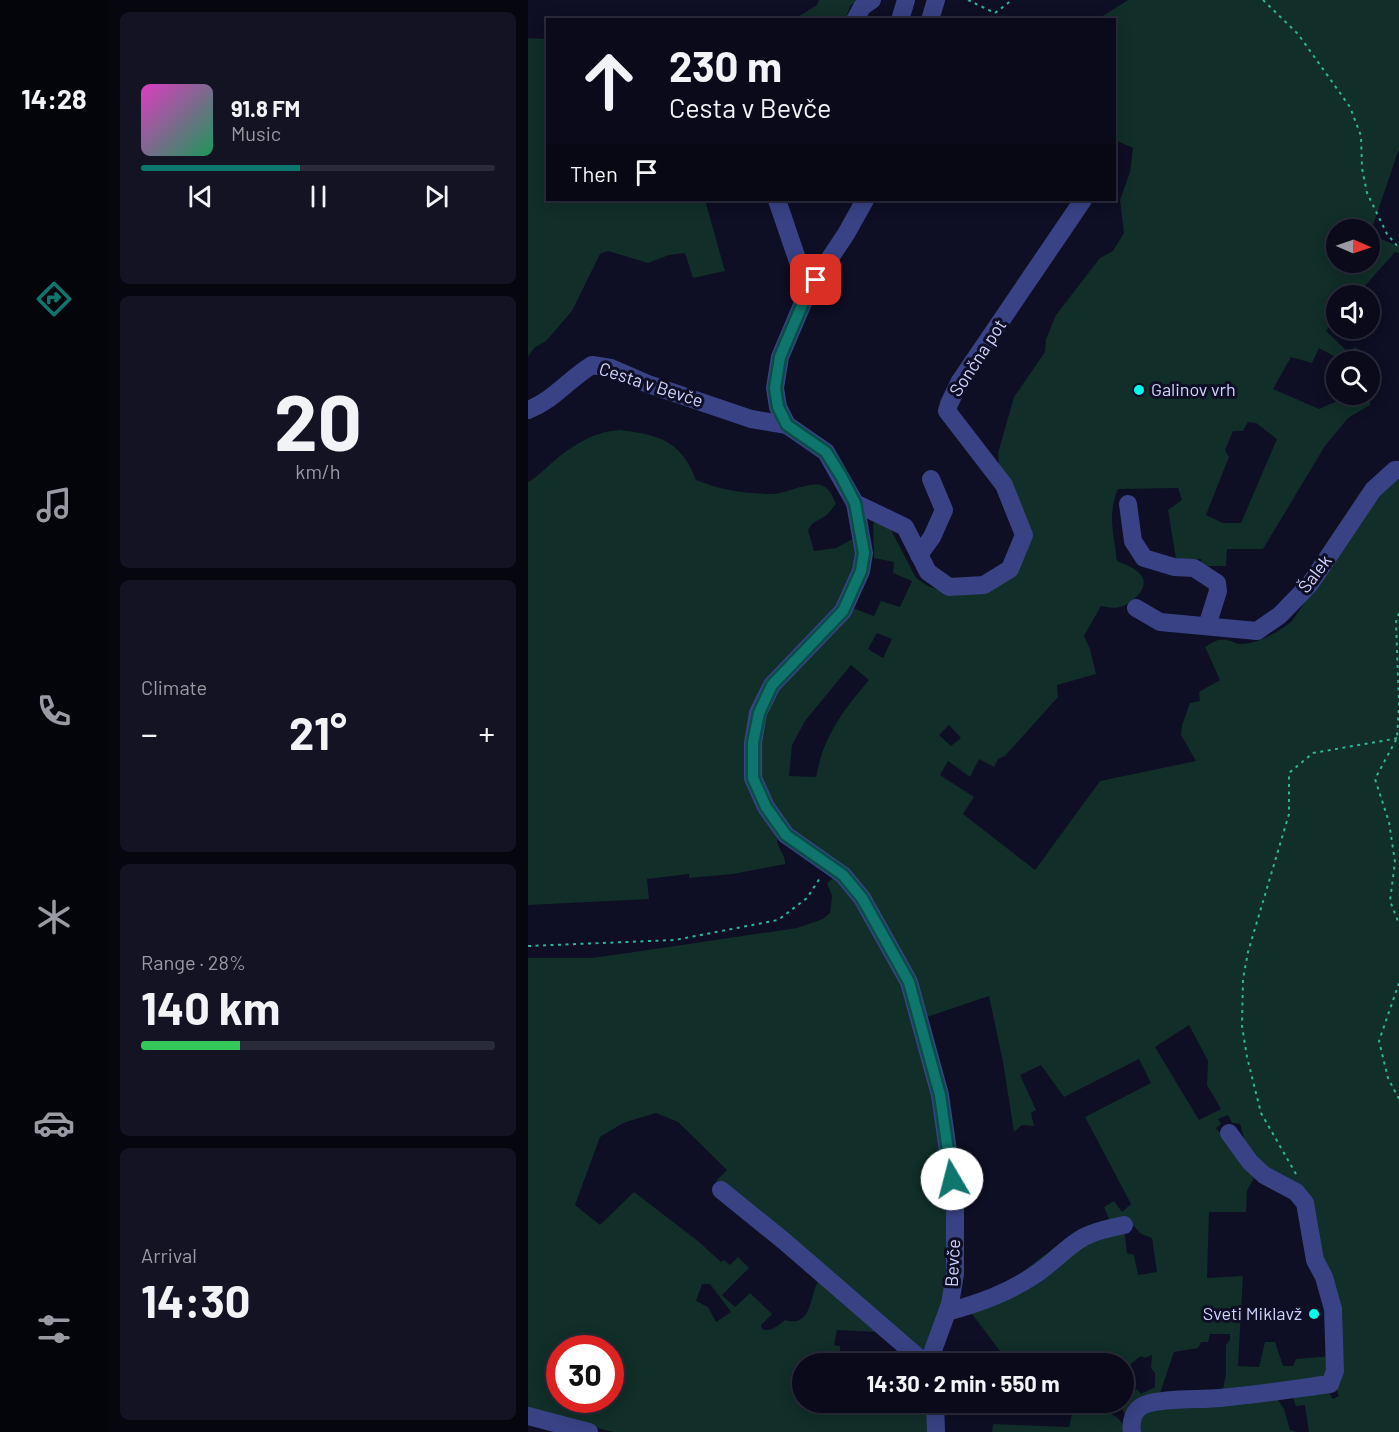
<!DOCTYPE html>
<html lang="en">
<head>
<meta charset="utf-8">
<style>
	:root { --surface:#0a0a1b; --page:#131324; --text:#f1f3f6; --muted:#999aa3; --line:#2a2b3a; --accent:#0f766e }
	body { margin:0; font-family:Barlow,sans-serif; background:var(--page); color:var(--text); height:100vh; display:flex; flex-direction:column; font-size:22px; white-space:nowrap }
	* { box-sizing:border-box; margin:0 }
	p { font-size:20px; color:var(--muted) }
	.icon { flex:none; width:33px; height:33px; fill:none; stroke:currentColor; stroke-width:2; stroke-linecap:round; stroke-linejoin:round }
	.map { position:relative; flex:1; overflow:hidden }
	.sheet { display:flex; flex-direction:column; gap:12px; padding:12px; background:#06060f; width:420px }
	.sheet>* { flex:none }
	.hud { position:absolute; left:18px; top:18px; width:570px; height:183px; border-radius:0px; box-shadow:0 3px 15px #0003,0 0 0 2px var(--line); background:#0a0a1b; color:var(--text); overflow:hidden }
	.needle { width:39px; rotate:92deg }
	.controls { position:absolute; left:798px; top:219px; display:grid; gap:12px }
	.controls a { display:grid; place-items:center; width:54px; height:54px; border-radius:50%; background:var(--surface); box-shadow:0 3px 15px #0003,0 0 0 2px var(--line); font-size:30px }
	.speed { position:absolute; left:18px; top:1335px; display:flex; gap:12px; font-size:30px; font-weight:700; text-align:center }
	.speed>* { display:grid; place-content:center; width:78px; height:78px; border-radius:50%; background:var(--surface); box-shadow:0 3px 15px #0003,0 0 0 2px var(--line); line-height:1 }
	.speed .limit { border:9px solid #d22; background:#fff; color:#111 }
	.pin { position:absolute; display:grid; place-items:center; width:51px; height:51px; color:#fff; margin:-26px; border-radius:12px; box-shadow:0 3px 9px #0006 }
	.me { position:absolute; width:66px; margin:-33px; rotate:352deg; stroke-linejoin:round; filter:drop-shadow(0 0 4px #0008) }
	.turn { display:flex; align-items:center; gap:21px; height:126px; padding:0 24px; font-size:27px }
	.turn .icon { width:78px; height:78px; stroke-width:2.5 }
	.turn b { display:block; font-size:42px; line-height:51px }
	.then { display:flex; align-items:center; height:57px; padding:0 24px; background:#0003; gap:12px; font-size:22px }
	.big { font-size:45px; font-weight:700; line-height:1.1 }
	.sheet .tile { flex:1; display:flex; flex-direction:column; justify-content:center; gap:9px; min-width:0; padding:0 21px; border-radius:9px; background:var(--page) }
	.sheet .dial { align-items:center; gap:0 }
	.dial b { font-size:78px; line-height:1 }
	.song { display:flex; align-items:center; gap:18px }
	.cover { width:72px; height:72px; border-radius:9px; background:linear-gradient(135deg,hsl(310 70% 55%),hsl(150 70% 35%)) }
	.played { height:6px; border-radius:3px; background:linear-gradient(90deg,var(--accent) 45%,var(--line) 45%) }
	.keys { display:flex; justify-content:space-around; direction:ltr }
	.heat { display:flex; justify-content:space-between; align-items:center; font-size:33px; direction:ltr }
	.charge { height:9px; border-radius:4px; background:linear-gradient(90deg,#34c759 28%,var(--line) 0) }
	.trip { position:absolute; left:264px; top:1353px; width:342px; height:60px; border-radius:30px; background:var(--surface); box-shadow:0 3px 15px #0003,0 0 0 2px var(--line); font-weight:700; line-height:60px; text-align:center }
	main { display:flex; flex:1; min-height:0 }
	.dock { display:flex; flex-direction:column; width:108px; justify-content:space-around; align-items:center; background:#04040b; color:var(--muted) }
	.dock .icon { width:42px; height:42px }
	.dock .active { color:var(--accent) }
	.dock b { font-size:27px; color:var(--text) }
	.map>svg:first-child { display:block }
	.green { fill:#112e28; fill-rule:evenodd }
	.lines { fill:none; stroke-linecap:round; stroke-linejoin:round }
	.path { stroke:#2db797; stroke-width:2; stroke-dasharray:3 4.5; stroke-linecap:butt }
	.minor { stroke:#384284; stroke-width:18 }
	.route-casing { stroke:#0a4d48; stroke-width:15 }
	.route { stroke:#0f766e; stroke-width:10 }
	.poi-dot { fill:#00fcea; stroke:#0e0e24; stroke-width:2 }
	.labels { text-anchor:middle; stroke-width:6; stroke-linejoin:round; paint-order:stroke }
	.street-label { font-size:18px; fill:#d1d4ff; stroke:#0e0e24 }
	.poi-label { font-size:18px; fill:#d1d4ff; stroke:#0e0e24; text-anchor:start }
</style>
</head>
<body>
<main>
<nav class="dock">
<b>14:28</b>
<svg class="icon active" aria-label="directions" viewBox="0 0 24 24"><path d="M12 3l9 9-9 9-9-9zM9 14v-3h6M13 9l2 2-2 2"/></svg>
<svg class="icon" aria-label="music" viewBox="0 0 24 24"><path d="M9 18V5l10-2v13"/><circle cx="6" cy="18" r="3"/><circle cx="16" cy="16" r="3"/></svg>
<svg class="icon" aria-label="phone" viewBox="0 0 24 24"><path d="M5 4h4l2 5-3 2q2 4 5 5l2-3 5 2v4C11 20 4 13 5 4z"/></svg>
<svg class="icon" aria-label="climate" viewBox="0 0 24 24"><path d="M12 3v18M4 7l16 10M4 17L20 7"/></svg>
<svg class="icon" aria-label="car" viewBox="0 0 24 24"><path d="M5 17H2v-5l4-1 3-4h7l3 4 3 1v5h-3M9 17h6M6 11h13"/><circle cx="7" cy="17" r="2"/><circle cx="17" cy="17" r="2"/></svg>
<svg class="icon" aria-label="filters" viewBox="0 0 24 24"><path d="M4 7h16M4 17h16"/><circle cx="9" cy="7" r="2"/><circle cx="15" cy="17" r="2"/></svg>
</nav>
<section class="sheet">
<div class="tile">
<div class="song"><i class="cover"></i><div><b>91.8 FM</b><p>Music</p></div></div>
<div class="played"></div>
<div class="keys"><svg class="icon" aria-label="previous" viewBox="0 0 24 24"><path d="M18 5L8 12l10 7zM5 5v14"/></svg><svg class="icon" aria-label="pause" viewBox="0 0 24 24"><path d="M8 5v14M16 5v14"/></svg><svg class="icon" aria-label="next" viewBox="0 0 24 24"><path d="M6 5l10 7-10 7zM19 5v14"/></svg></div>
</div>
<div class="tile dial"><b>20</b><p>km/h</p></div>
<div class="tile"><p>Climate</p>
<div class="heat"><a>−</a><b class="big">21°</b><a>+</a></div>
</div>
<div class="tile"><p>Range · 28%</p><b class="big">140 km</b><div class="charge"></div></div>
<div class="tile"><p>Arrival</p><b class="big">14:30</b></div>
</section>
<div class="map">
<svg width="871" height="1432" viewBox="0 0 871 1432">
	<rect width="100%" height="100%" fill="#0e0e24"/>
	<g class="green">
		<polygon points="291,0 330,0 323,5 317,19 265,20 289,5"/>
		<path d="M600,0H871V149L842,234V230H808V262H842V235L871,246V253L867,252L829,295L808,296V318L798,331L820,352L827,347L832,350L824,361H815L791,348L784,363L763,357L745,389L791,409L822,395L842,394V369L844,370L842,405L820,418L797,446L735,549H699L698,566H674L673,559H648L640,510L654,500L650,488L590,489C579,515 586,534 589,561C596,564 605,567 610,572C626,585 605,603 592,607C587,609 579,607 573,606L556,636L562,649L568,674L529,685L530,697L477,756L470,759L466,767L451,759L442,777L420,761L412,775L446,797L435,814L507,870L572,781L668,761L653,735L654,725L662,703L672,701L671,692L692,680L677,647C686,641 692,637 703,641C706,642 709,644 712,644C730,644 751,632 764,621L847,500L871,474V1432H781L777,1405L768,1406L764,1396L765,1392L793,1388L799,1389L805,1399L811,1396L808,1388L810,1365L808,1358L810,1324L809,1308L806,1292L788,1254L783,1204L773,1193L758,1182L746,1177L721,1156L712,1124L704,1123L700,1115L690,1119L693,1124L688,1128L728,1174L719,1191L718,1212H681L679,1278L715,1276L710,1366L731,1367L737,1342H747L755,1366H765L768,1359L804,1356L802,1374L795,1382L705,1395L694,1394L698,1374V1345L702,1340V1334H682L680,1342H673L670,1348L646,1352L630,1399C615,1402 608,1406 600,1419L595,1411L596,1399L609,1389L613,1394L627,1387V1373L623,1368L624,1355L617,1358L613,1356L596,1369V1364L555,1363L549,1353L481,1363L438,1306C454,1297 470,1288 486,1278C519,1256 554,1217 596,1228L599,1253L606,1255L610,1275L629,1272L624,1238L613,1234L604,1224L581,1219L576,1207L586,1201L594,1212L603,1204L557,1117L623,1083L611,1059L536,1097L513,1065L492,1075L508,1110L503,1113L506,1126L494,1125L486,1132L475,1062L461,996L399,1017L385,982L325,876C321,872 317,867 313,863C297,849 275,844 260,827C253,819 244,808 239,798C224,765 227,717 249,689C258,677 270,665 280,654C295,637 311,629 322,607L346,616L353,601L372,607L384,581L365,573L366,562L346,558L345,525L349,519L356,520L361,526L388,578L400,586L411,590L438,591L456,585L477,567L484,555L491,522L488,502L471,464L470,453L486,397L517,352L518,339L528,315L572,258L585,251L596,233L592,200L602,172L605,148L587,140L586,20L570,19ZM720,422L728,423L749,439L713,523H695L678,515L701,457L697,450L705,431H715ZM349,633L364,639L355,658L340,649ZM323,665L341,680C314,712 296,735 288,777L261,776L264,745L277,721ZM421,725L433,738L423,746L411,735ZM661,1025L680,1061L679,1085L693,1109L671,1120L627,1047Z"/>
		<polygon points="0,38 19,39 20,200 177,200 197,271 165,278 157,253 141,255 120,263 80,251 72,254 44,311 18,341 6,348 0,357"/>
		<path d="M92,430C131,435 153,440 168,480C192,490 219,494 245,494C259,493 284,480 295,486C302,489 305,497 308,504L299,515L284,524L280,530L286,551L308,548L330,536L331,554L310,611L220,726L249,836C248,849 258,853 257,864L205,874L161,878V874L119,879L121,899L0,905V482C10,477 17,468 26,461C45,445 67,431 92,430Z"/>
		<path d="M309,875L363,957L391,1026L419,1181L421,1286L395,1353L188,1181L199,1170L150,1122L128,1113L95,1123L72,1137L47,1205L72,1225L106,1192L170,1241L193,1262L196,1260L202,1265L210,1257L221,1268L194,1295L207,1307L222,1293L244,1314L233,1325L234,1329C242,1333 251,1325 257,1320C286,1329 281,1291 292,1279L348,1332L309,1330L306,1345L312,1346V1351L327,1353L348,1363L274,1364V1402L402,1403L405,1432H85L0,1410V958H63L86,955L269,928L295,919L302,913L304,896L299,883ZM174,1284H182L203,1312L188,1322L180,1307L168,1301ZM32,1348H82V1400H32Z"/>
		<polygon points="747,1395 756,1409 762,1430 769,1432 608,1432 619,1408"/>
		<path d="M547,1402L561,1404V1410C584,1413 588,1412 600,1432H464L465,1424L541,1427Z"/>
	</g>
	<g class="lines">
		<g class="path">
			<polyline points="440,0 467,13 484,0"/>
			<polyline points="735,0 770,34 822,107 833,136 834,168 839,193 859,234 871,248"/>
			<polyline points="871,613 868,622 871,704 869,738 847,779 861,822 867,862 862,901 871,924"/>
			<polyline points="0,946 147,940 250,920 279,898 292,878"/>
			<polyline points="871,983 851,1041 860,1078 871,1099"/>
			<polyline points="768,1174 733,1113 719,1057 714,1026 715,979 720,952 761,814 761,773 785,753 871,738"/>
		</g>
		<g class="minor">
			<polyline points="327,20 334,7 344,0"/>
			<polyline points="372,20 378,0"/>
			<polyline points="402,20 408,0"/>
			<polyline points="249,200 280,291"/>
			<polyline points="337,200 318,234 280,291 252,357 247,388 250,407 259,425 298,452 327,503 336,553 333,571 315,611 244,685 230,713 225,743 225,778 238,807 258,835 315,875 334,898 381,982 412,1095 427,1200 427,1274 422,1304 404,1353 402,1364"/>
			<path d="M0,410C26,400 41,379 64,365L83,368L120,384L223,419L259,425"/>
			<polyline points="327,503 377,527 400,572 421,587 456,585 482,569 496,535 476,485 419,411 421,404 432,381 555,200"/>
			<polyline points="600,504 605,541 616,558 646,567 666,568 689,583 690,591 679,626"/>
			<polyline points="391,555 404,537 416,510 403,479"/>
			<polyline points="608,608 632,622 729,631 752,615 782,584 845,490 867,470 871,470"/>
			<polyline points="193,1190 256,1241 398,1364"/>
			<path d="M419,1312C452,1303 480,1293 508,1274C525,1263 539,1246 556,1237C569,1230 582,1228 596,1225"/>
			<polyline points="407,1402 408,1432"/>
			<polyline points="0,1416 61,1432"/>
			<path d="M604,1432C602,1422 606,1409 616,1405C633,1398 671,1400 691,1398C728,1395 765,1389 802,1384L807,1371L805,1309L796,1277L787,1260L777,1203L768,1192L736,1175L722,1162L701,1133"/>
		</g>
	</g>
	<g class="lines">
		<g class="route-casing">
			<polyline id="route" points="288,280 280,291 252,357 247,388 250,407 259,425 298,452 313,476 327,503 336,553 333,571 315,611 244,685 231,713 225,743 225,778 238,807 258,835 315,875 334,898 381,982 412,1095 424,1179"/>
		</g>
		<use href="#route" class="route"/>
	</g>
	<g class="poi-dot">
		<circle cx="611" cy="390" r="6"/>
		<circle cx="786" cy="1314" r="6"/>
	</g>
	<g class="labels">
		<g class="street-label">
			<text transform="translate(450 358) rotate(-57)" y="6">Sončna pot</text>
			<text transform="translate(123 385) rotate(18)" y="6">Cesta v Bevče</text>
			<text transform="translate(787 574) rotate(-53)" y="6">Šalek</text>
			<text transform="translate(425 1263) rotate(-87)" y="6">Bevče</text>
		</g>
		<g class="poi-label">
			<text x="623" y="396">Galinov vrh</text>
			<text x="774" y="1320" text-anchor="end">Sveti Miklavž</text>
		</g>
	</g>
</svg>
<div class="controls">
<a><svg class="needle" viewBox="-14 -14 28 28"><path d="M0-13l5 13h-10z" fill="#e53935"/><path d="M0 13l5-13h-10z" fill="#999aa3"/></svg></a>
<a><svg class="icon" aria-label="sound" viewBox="0 0 24 24"><path d="M4 9h4l5-4v14l-5-4H4zM17 9q2 3 0 6"/></svg></a>
<a><svg class="icon" aria-label="search" viewBox="0 0 24 24"><circle cx="10" cy="10" r="6"/><path d="M15 15l6 6"/></svg></a>
</div>
<div class="speed"><div class="limit">30</div></div>
<div class="pin" style="left:288px;top:280px;background:#d93025"><svg class="icon" aria-label="arrive" viewBox="0 0 24 24"><path d="M6 21V4h12l-3 4 3 4H6"/></svg></div>
<svg class="me" style="left:424px;top:1179px" viewBox="-20 -20 40 40"><circle r="19" fill="#fff"/><path d="M0-13L10 11 0 6-10 11z" fill="#0f766e"/></svg>
<div class="trip">14:30 · 2 min · 550 m</div>
<div class="hud">
<div class="turn"><svg class="icon" aria-label="ahead" viewBox="0 0 24 24"><path d="M12 20V5M6 11l6-6 6 6"/></svg><div><b>230 m</b>Cesta v Bevče</div></div>
<div class="then">Then<svg class="icon" aria-label="arrive" viewBox="0 0 24 24"><path d="M6 21V4h12l-3 4 3 4H6"/></svg></div>
</div>
</div>
</main>
</body>
</html>
